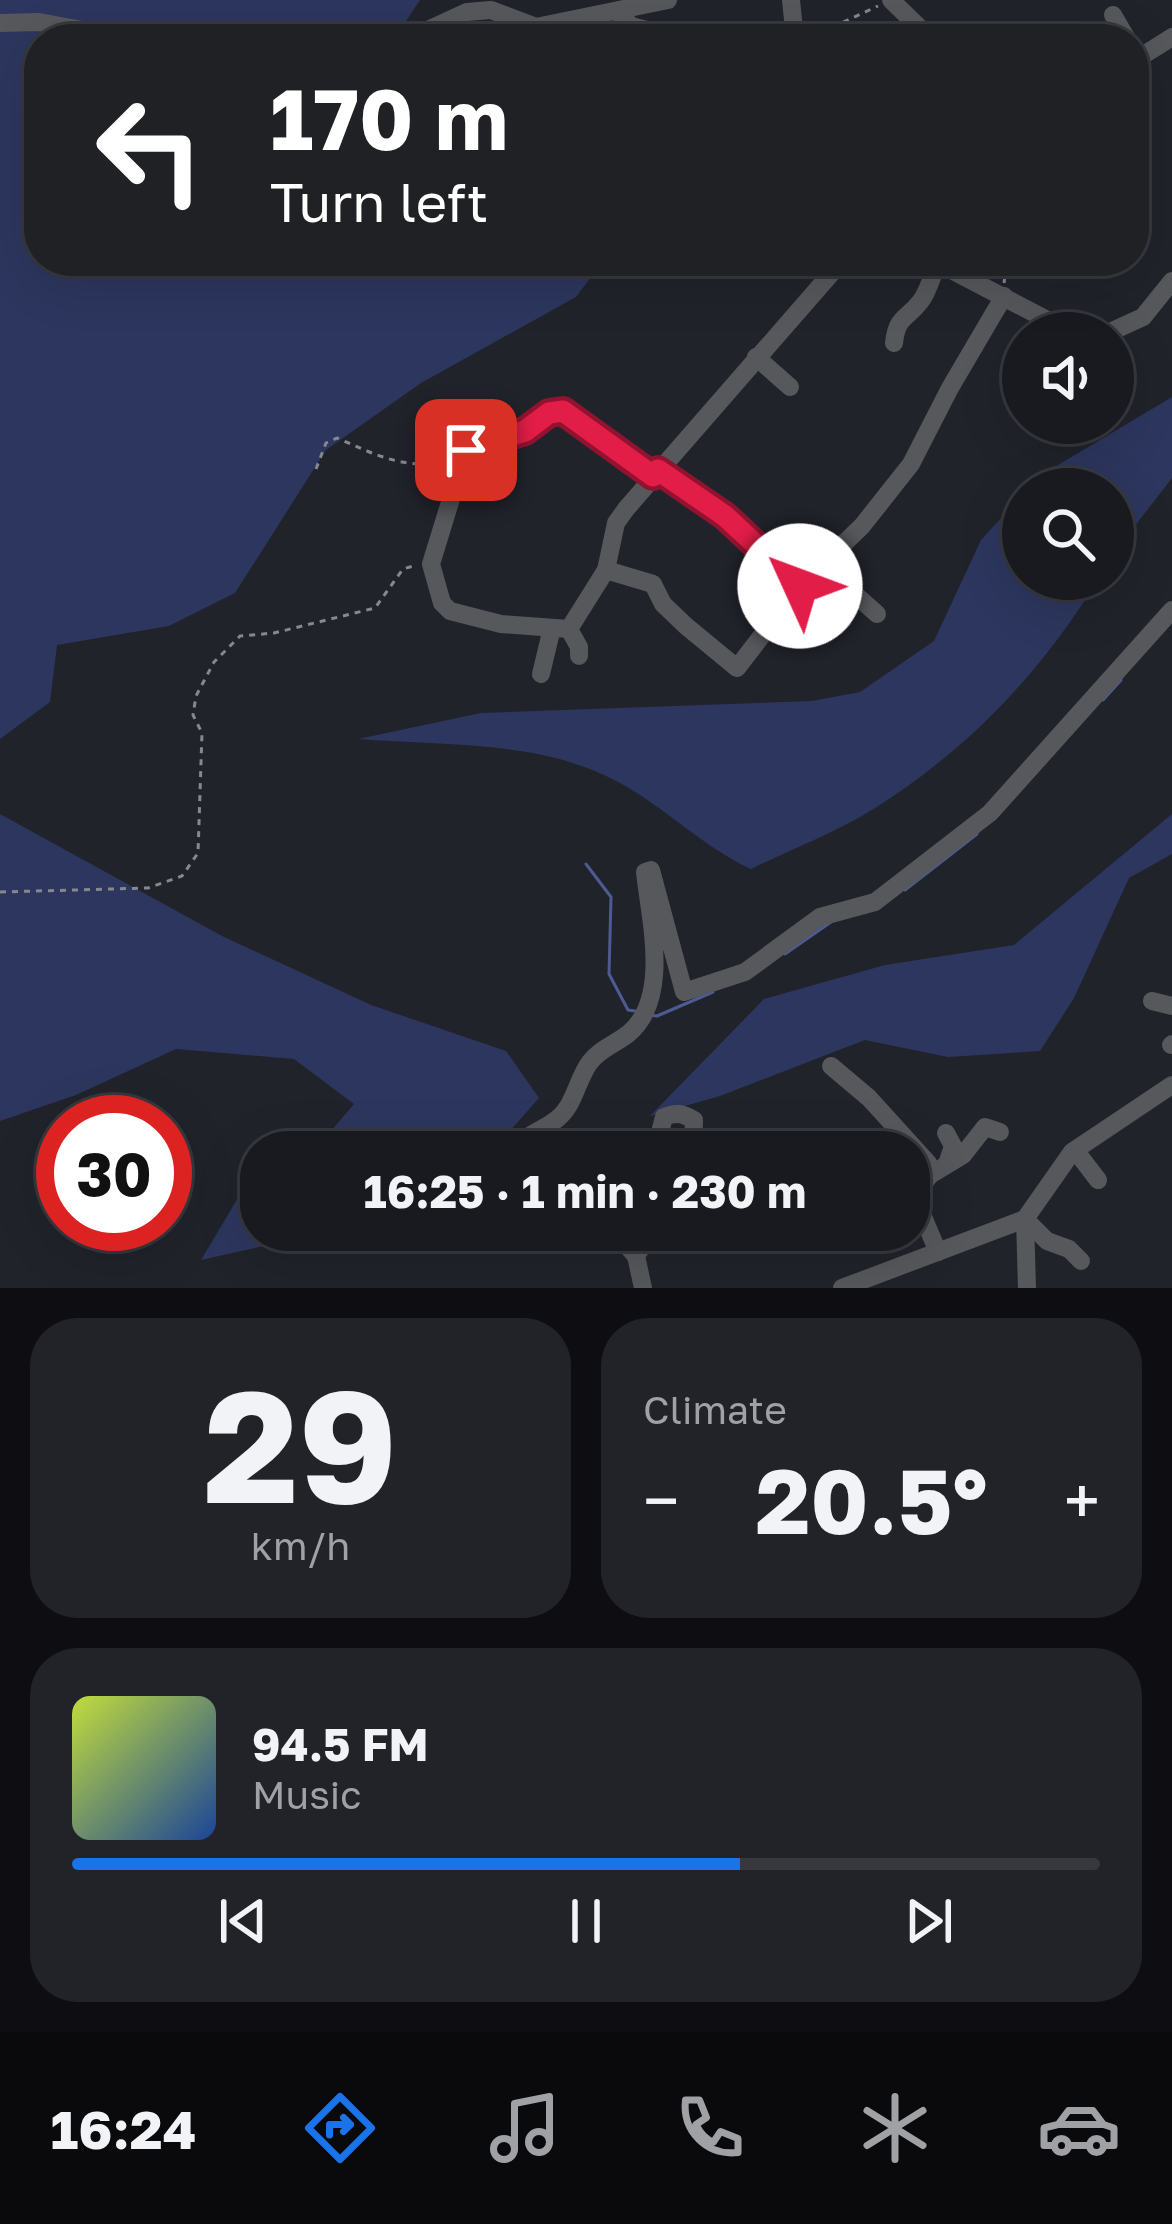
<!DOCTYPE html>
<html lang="en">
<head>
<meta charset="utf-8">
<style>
	:root { --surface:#191a20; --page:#222329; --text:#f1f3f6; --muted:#9fa1a5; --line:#37383e; --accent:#1a73e8 }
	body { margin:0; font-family:"Golos Text",sans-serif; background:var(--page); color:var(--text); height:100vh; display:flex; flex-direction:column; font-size:45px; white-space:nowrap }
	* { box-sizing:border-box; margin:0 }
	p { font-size:39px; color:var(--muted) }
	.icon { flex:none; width:66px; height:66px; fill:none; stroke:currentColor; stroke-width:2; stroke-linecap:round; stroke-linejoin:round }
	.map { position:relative; height:1288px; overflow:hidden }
	.drawer { display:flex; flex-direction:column; gap:30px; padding:30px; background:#0e0e12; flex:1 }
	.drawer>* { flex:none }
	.guide { position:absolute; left:24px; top:24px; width:1125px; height:252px; border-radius:48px; box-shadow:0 12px 48px #0002,0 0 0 3px var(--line); background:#202124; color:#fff; overflow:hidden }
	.controls { position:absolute; left:1002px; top:312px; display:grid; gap:24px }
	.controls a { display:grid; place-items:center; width:132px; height:132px; border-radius:50%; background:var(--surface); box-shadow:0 12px 48px #0002,0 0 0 3px var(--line); font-size:60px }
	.speed { position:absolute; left:36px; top:1095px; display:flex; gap:24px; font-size:60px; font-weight:700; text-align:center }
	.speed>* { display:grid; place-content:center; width:156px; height:156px; border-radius:50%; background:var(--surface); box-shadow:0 12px 48px #0002,0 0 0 3px var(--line); line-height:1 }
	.speed .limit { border:18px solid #d22; background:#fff; color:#111 }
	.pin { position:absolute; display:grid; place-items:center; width:102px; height:102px; color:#fff; margin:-51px; border-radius:24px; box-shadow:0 6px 18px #0006 }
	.me { position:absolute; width:132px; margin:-66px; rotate:313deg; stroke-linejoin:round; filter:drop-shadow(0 0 9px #0008) }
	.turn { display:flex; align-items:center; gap:42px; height:252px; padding:0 48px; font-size:54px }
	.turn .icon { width:156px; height:156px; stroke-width:2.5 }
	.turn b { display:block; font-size:84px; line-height:102px }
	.big { font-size:90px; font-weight:700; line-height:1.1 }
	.drawer .card { flex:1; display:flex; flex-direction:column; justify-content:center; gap:18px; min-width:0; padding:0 42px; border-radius:48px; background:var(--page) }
	.drawer .dial { align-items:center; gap:0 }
	.dial b { font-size:156px; line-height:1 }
	.song { display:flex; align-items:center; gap:36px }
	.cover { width:144px; height:144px; border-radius:18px; background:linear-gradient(135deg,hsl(70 70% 55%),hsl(220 70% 35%)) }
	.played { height:12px; border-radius:6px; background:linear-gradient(90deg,var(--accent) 65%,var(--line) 65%) }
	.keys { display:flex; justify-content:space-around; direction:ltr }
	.heat { display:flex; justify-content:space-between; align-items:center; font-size:66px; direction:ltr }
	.drawer .tiles { flex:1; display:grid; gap:30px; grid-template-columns:1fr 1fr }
	.card:last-child { grid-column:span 2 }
	.trip { position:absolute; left:240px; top:1131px; width:690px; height:120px; border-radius:48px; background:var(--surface); box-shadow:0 12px 48px #0002,0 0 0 3px var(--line); font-weight:700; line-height:120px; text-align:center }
	.menu { display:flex; height:192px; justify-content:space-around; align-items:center; background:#0a0a0d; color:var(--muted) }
	.menu .icon { width:84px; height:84px }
	.menu .selected { color:var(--accent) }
	.menu b { font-size:54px; color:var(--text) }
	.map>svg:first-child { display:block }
	.green { fill:#2d365e }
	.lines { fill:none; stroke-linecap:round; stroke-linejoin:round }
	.stream { stroke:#4d5a93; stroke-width:3 }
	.path { stroke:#86888f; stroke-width:3; stroke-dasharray:6 6; stroke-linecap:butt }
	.minor { stroke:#57585c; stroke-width:18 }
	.route-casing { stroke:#92132f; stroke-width:30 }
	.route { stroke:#e11d48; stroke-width:21 }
</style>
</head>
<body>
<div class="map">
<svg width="1172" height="1288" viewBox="0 0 1172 1288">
	<rect width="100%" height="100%" fill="#21232b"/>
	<g class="green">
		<polygon points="0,0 420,0 394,39 39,39 39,261 603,261 576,297 421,383 326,450 235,593 169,626 57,645 50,702 0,739"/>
		<polygon points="1172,397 1172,478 1113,554 1113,489 1027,489 1038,477"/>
		<path d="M1023,494V579H1098C1043,671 967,750 875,808C837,832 792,849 751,869C703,847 666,808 620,783C542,740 445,746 358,739L481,713L812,701L860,692L934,641L981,540Z"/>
		<polygon points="0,814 222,936 371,1005 506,1051 539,1098 491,1152 313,1152 354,1104 294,1059 176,1049 76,1095 0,1121"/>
		<polygon points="1172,814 1172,854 1129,878 1074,998 1040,1051 948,1057 865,1040 720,1096 650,1116 764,999 885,965 1014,945"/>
		<polygon points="261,1178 261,1230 337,1230 201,1260 245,1186"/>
	</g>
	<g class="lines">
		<g class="stream">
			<polyline points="1103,700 1121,680"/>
			<polyline points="586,864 611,897 609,974 628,1010 635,1011"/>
			<polyline points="905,890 977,834"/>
			<polyline points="785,954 831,922"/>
			<polyline points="650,1015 657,1016 713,992"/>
		</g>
		<g class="path">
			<polyline points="808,29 839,24 878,6"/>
			<polyline points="1004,283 1007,261"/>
			<path d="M316,469L326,443L337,438C374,454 404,470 446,462"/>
			<polyline points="0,892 148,888 182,876 198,853 202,733 193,715 196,696 214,662 240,636 274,633 375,608 403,569 417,565"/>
		</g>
		<g class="minor">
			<polyline points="791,0 795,39"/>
			<polyline points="891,0 931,39"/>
			<polyline points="617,11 631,26 667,35"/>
			<polyline points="1113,15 1127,39"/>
			<polyline points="0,23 39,22 115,36 184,39"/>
			<polyline points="228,39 243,35 328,39"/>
			<polyline points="382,39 428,30 467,12 491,10 536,27 668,0"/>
			<polyline points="1134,61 1172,37"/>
			<polyline points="842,261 626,509 616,523 606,570 653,584 663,604 686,626 737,668 800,586 862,526 911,464 950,388 1004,296"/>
			<polyline points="934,261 1055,324 1092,333"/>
			<polyline points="1108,333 1143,317 1172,281"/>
			<path d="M894,343C897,316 906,320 920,302C928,293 932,276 937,264"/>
			<polyline points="756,357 790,387"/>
			<polyline points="658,471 725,516 800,586"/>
			<polyline points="798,540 817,570"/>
			<polyline points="822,565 877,614"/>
			<polyline points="606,570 569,629 501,624 450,611 442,603 431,564 466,450 525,431 549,413 563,411 653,476"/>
			<polyline points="569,629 579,647 579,656"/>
			<polyline points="541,674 552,628"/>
			<polyline points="1152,1001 1172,1006"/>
			<polyline points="1171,1045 1172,1044"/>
			<polyline points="831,1066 869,1098 928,1163 930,1175"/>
			<polyline points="946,1133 953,1146 947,1164"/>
			<path d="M658,1140L664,1117C676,1112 682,1113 694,1120L693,1152"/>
			<polyline points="1075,1150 1098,1180"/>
			<path d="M514,1152C526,1133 541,1132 557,1119C575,1105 577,1079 590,1062C600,1049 615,1044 628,1034C671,999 650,920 645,872L651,870L684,992L745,972L820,917L875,902L990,813L1172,610"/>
			<polyline points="1025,1219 1047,1241 1069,1249 1081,1261"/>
			<polyline points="1025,1219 1027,1288"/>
			<polyline points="613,1230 636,1256"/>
			<polyline points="938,1252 918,1205 919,1190 930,1175 963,1155 985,1127 1000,1132"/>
			<polyline points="643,1288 636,1256 652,1230"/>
			<polyline points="842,1288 1025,1219 1072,1152 1172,1085"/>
		</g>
	</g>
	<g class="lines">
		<g class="route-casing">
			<polyline id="route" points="466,450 525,431 549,413 563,411 653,476 658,470 725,516 800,586"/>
		</g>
		<use href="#route" class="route"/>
	</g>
</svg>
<div class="controls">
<a><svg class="icon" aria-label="sound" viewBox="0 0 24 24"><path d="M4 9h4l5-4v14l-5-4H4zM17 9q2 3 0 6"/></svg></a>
<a><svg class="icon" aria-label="search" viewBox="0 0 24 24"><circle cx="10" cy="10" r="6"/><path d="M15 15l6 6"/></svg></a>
</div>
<div class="speed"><div class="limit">30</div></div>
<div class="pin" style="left:466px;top:450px;background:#d93025"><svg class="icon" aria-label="arrive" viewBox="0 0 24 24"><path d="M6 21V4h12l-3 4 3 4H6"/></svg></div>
<svg class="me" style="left:800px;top:586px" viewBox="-20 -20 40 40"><circle r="19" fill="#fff"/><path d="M0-13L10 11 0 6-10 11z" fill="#e11d48"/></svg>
<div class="trip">16:25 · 1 min · 230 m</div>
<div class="guide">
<div class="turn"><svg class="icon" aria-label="left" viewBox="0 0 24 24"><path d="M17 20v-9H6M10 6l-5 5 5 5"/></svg><div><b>170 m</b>Turn left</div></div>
</div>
</div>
<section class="drawer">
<div class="tiles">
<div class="card dial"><b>29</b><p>km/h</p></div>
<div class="card"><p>Climate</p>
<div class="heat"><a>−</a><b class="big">20.5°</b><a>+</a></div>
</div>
<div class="card">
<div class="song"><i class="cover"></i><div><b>94.5 FM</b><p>Music</p></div></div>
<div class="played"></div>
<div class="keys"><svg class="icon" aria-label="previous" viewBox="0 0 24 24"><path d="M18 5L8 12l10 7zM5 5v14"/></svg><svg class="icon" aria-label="pause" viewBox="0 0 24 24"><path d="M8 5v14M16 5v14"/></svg><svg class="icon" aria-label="next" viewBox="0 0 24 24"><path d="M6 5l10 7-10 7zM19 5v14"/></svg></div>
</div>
</div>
</section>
<nav class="menu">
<b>16:24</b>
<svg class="icon selected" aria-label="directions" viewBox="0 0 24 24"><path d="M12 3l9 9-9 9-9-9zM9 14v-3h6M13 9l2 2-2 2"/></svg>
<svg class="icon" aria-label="music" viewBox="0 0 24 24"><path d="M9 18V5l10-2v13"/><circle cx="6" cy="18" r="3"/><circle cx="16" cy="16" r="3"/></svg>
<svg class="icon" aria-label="phone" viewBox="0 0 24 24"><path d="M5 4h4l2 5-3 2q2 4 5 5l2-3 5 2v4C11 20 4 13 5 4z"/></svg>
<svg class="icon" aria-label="climate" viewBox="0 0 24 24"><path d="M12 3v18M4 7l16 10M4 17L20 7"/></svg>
<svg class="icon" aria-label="car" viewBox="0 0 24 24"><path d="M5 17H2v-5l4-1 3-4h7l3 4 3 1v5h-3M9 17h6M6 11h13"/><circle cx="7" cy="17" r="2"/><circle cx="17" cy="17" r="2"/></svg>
</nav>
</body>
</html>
